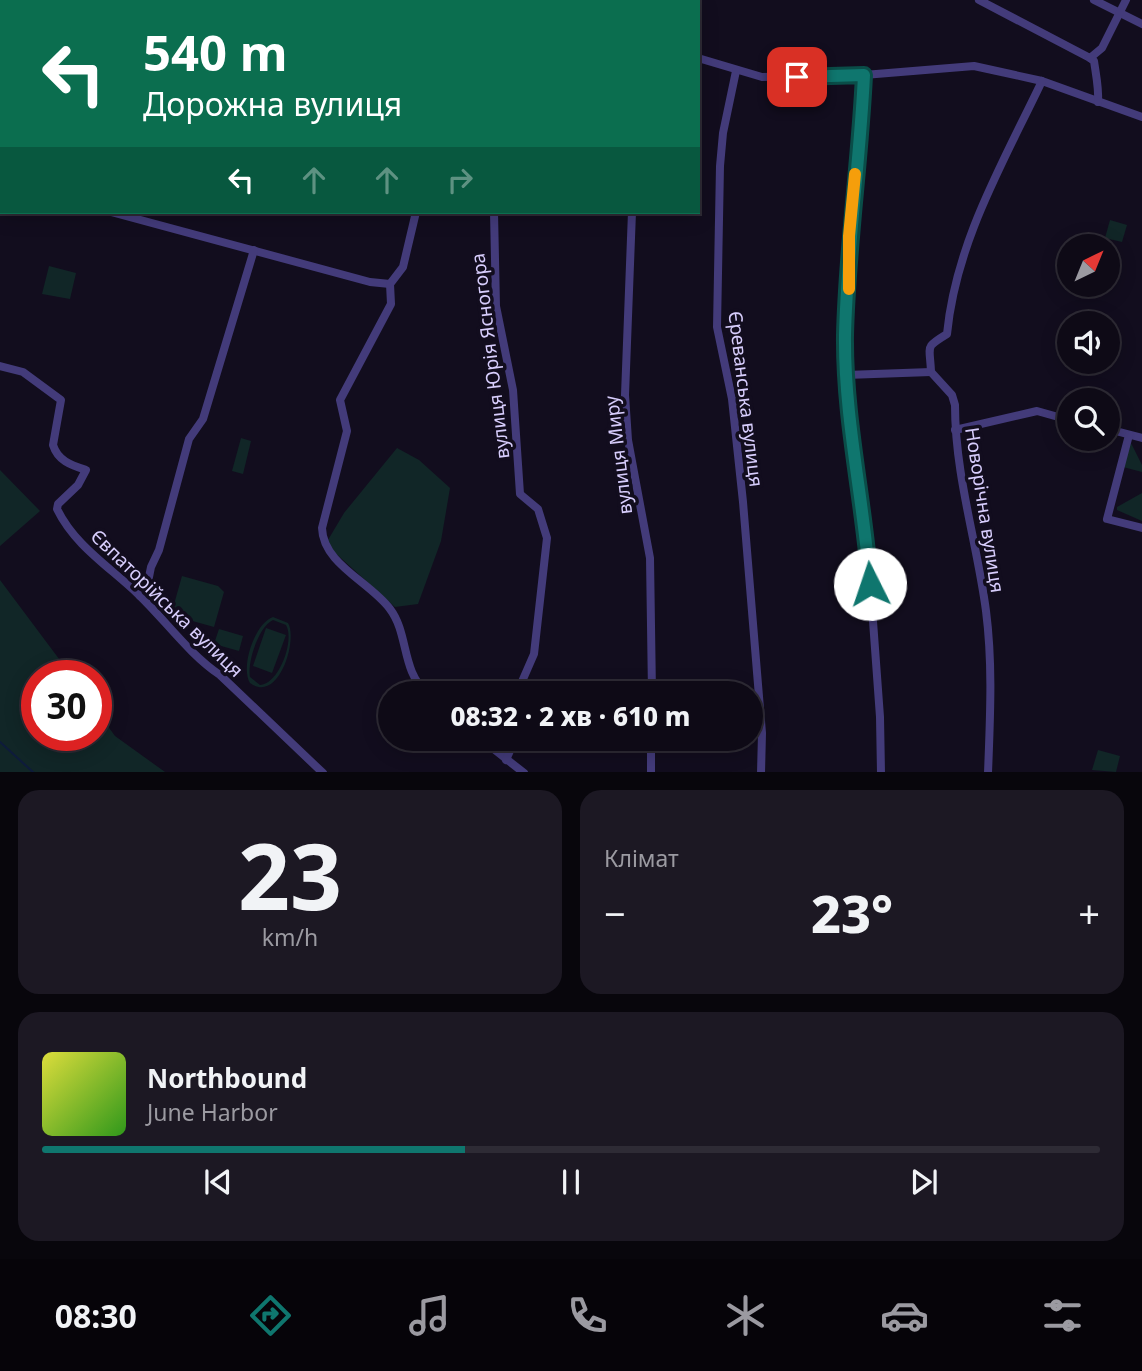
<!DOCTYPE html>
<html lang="uk">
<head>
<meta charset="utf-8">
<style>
	:root { --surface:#0e0a16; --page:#1c1823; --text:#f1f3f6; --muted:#9b9aa1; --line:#2e2b35; --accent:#0f766e }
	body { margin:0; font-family:"Noto Sans",sans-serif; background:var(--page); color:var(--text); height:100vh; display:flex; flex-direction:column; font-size:26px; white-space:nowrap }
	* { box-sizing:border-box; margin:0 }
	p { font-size:23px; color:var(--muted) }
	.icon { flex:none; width:38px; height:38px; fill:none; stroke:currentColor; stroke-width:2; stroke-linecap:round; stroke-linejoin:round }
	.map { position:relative; height:772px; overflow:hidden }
	.drawer { display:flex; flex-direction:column; gap:18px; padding:18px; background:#08060c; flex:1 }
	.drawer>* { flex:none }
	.hud { position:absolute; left:0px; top:0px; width:700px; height:214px; box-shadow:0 4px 18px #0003,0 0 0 2px var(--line); background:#0b6e4f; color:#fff; overflow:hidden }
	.needle { width:46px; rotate:43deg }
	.fabs { position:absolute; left:1057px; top:234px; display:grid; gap:14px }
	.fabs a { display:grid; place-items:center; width:63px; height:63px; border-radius:50%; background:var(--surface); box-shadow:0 4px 18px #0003,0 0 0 2px var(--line); font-size:35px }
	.speed { position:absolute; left:21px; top:660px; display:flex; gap:14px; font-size:35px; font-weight:700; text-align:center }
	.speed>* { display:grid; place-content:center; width:91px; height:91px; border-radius:50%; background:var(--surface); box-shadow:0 4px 18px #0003,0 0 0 2px var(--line); line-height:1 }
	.speed .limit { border:10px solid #d22; background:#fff; color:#111 }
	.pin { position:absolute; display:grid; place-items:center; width:60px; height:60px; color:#fff; margin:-30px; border-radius:14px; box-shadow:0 4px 10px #0006 }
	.me { position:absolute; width:77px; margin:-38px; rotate:356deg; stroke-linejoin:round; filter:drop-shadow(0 0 5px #0008) }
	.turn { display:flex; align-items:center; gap:24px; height:147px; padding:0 28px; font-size:32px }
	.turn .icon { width:91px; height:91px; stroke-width:2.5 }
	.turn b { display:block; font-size:49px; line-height:60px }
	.lanes { display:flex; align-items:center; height:66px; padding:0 28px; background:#0003; justify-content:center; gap:35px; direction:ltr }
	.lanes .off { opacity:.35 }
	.big { font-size:52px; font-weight:800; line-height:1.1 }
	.drawer .card { flex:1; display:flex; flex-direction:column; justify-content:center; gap:10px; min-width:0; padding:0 24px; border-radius:21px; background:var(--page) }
	.drawer .dial { align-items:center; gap:0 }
	.dial b { font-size:91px; line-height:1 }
	.song { display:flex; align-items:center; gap:21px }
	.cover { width:84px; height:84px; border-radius:10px; background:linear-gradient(135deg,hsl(60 70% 55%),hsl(110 70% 35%)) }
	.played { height:7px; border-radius:4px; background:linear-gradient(90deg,var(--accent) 40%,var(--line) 40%) }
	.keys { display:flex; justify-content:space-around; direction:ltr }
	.heat { display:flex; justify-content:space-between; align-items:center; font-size:38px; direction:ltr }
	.drawer .tiles { flex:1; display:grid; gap:18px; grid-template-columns:1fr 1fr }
	.card:last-child { grid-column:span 2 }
	.trip { position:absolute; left:378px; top:681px; width:385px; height:70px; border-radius:35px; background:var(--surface); box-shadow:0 4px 18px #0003,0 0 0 2px var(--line); font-weight:800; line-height:70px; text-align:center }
	.dock { display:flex; height:112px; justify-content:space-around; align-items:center; background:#060409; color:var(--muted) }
	.dock .icon { width:49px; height:49px }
	.dock .selected { color:var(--accent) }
	.dock b { font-size:32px; color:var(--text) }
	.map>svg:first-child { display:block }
	.green { fill:#112627; fill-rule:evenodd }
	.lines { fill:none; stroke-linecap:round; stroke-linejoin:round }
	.stream { stroke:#0e1b3c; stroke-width:2 }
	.minor { stroke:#433b7a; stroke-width:8 }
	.route-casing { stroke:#0a4d48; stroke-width:18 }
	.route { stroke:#0f766e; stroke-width:12 }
	.slow { stroke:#f59e0b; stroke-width:12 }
	.labels { text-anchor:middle; stroke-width:7; stroke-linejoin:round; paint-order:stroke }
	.street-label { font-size:19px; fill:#d7cdfc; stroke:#120d1e }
</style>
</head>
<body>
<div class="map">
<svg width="1142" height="773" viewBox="0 0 1142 773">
	<rect width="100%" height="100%" fill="#120d1e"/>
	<g class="green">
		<polygon points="1110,220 1127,225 1122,242 1105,238"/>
		<polygon points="49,266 76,273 70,299 42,294"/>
		<polygon points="241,438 251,441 243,474 232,471"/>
		<polygon points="1131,443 1142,465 1142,472 1123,467"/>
		<polygon points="397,448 419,460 450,488 441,541 418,604 395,607 332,550 328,540 344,513"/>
		<polygon points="0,470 40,511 0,546"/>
		<polygon points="1142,493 1142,521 1117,510 1117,507"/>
		<polygon points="182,576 218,586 224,592 214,627 171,615"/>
		<polygon points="0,580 71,675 37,676 37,735 96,735 96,710 115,736 165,772 0,772"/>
		<path d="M273,617L288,623C298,639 279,704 250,683C240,667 255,623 273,617ZM273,620L286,625C295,640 279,684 260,685L250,677C247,662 259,626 273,620Z"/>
		<polygon points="266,628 286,635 272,673 253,666"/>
		<polygon points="219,629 243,636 239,651 214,644"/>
		<polygon points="1098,750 1120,756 1116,772 1092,770"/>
	</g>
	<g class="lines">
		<polyline class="stream" points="0,742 34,773"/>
		<g class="minor">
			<polyline points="567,0 570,2"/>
			<polyline points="979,0 1090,58"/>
			<polyline points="1094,0 1142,24"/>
			<polyline points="492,2 494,0"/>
			<polyline points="557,2 558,0"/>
			<polyline points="698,58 762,77 864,75 974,66 1042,81 1142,117"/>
			<polyline points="1090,58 1102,48 1126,0"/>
			<path d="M1090,58L1094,61C1096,75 1099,88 1098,102"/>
			<polyline points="736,71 723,133 720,166 717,327 732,399 743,502 762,733 761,773"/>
			<polyline points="864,75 861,141 849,236 846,375 867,539 880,717 881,773"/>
			<polyline points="0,182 2,183"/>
			<polyline points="111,212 370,282 390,284"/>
			<path d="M416,212L403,267L390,284L391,304L340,400L347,431L322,528C323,564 370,582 390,609C409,634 401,671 427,693"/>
			<polyline points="494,212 496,306 513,390 520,494 538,509 547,538 534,654 517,693"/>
			<polyline points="632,212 625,395 628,440 650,558 652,693"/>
			<polyline points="1084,288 1085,285"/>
			<path d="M0,366L23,372L61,400L53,445C58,461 71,465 86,470L78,485L58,504L57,509C75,546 110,567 139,595C166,621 189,654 220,675L323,773"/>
			<polyline points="846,375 931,372"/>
			<polyline points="1108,429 1142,438"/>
			<polyline points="955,430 1037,411 1069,420"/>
			<polyline points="1129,435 1107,519 1142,528"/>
			<polyline points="140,596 147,587 151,567 159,550 189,439 203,419 254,250"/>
			<polyline points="480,738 524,773"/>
			<polyline points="506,760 510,751 510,738"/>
			<polyline points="651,773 651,738"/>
			<path d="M988,773C990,719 993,665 986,611C977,542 955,476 955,405L952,395L931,372C930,345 924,348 947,334C956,242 1003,163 1042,81"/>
		</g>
	</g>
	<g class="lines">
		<g class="route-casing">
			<path id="route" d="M797,77L864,75C860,162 847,248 845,335C844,419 864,501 870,584"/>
		</g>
		<use href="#route" class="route"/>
		<polyline class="slow" points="849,289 849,236 855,174"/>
	</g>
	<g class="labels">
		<g class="street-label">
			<text transform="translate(490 356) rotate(-97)" y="7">вулиця Юрія Ясногора</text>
			<text transform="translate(746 399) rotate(83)" y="7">Єреванська вулиця</text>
			<text transform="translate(618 455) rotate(-97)" y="7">вулиця Миру</text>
			<text transform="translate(985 510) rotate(81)" y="7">Новорічна вулиця</text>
			<text transform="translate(167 603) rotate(44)" y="7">Євпаторійська вулиця</text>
		</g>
	</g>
</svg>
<div class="fabs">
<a><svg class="needle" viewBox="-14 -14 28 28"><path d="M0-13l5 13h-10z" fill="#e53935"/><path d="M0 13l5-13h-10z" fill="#9b9aa1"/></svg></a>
<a><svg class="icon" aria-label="sound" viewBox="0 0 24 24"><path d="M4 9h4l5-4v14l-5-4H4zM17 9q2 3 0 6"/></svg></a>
<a><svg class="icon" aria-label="search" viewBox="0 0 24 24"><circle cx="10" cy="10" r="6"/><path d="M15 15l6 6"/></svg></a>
</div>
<div class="speed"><div class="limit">30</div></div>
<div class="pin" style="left:797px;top:77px;background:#d93025"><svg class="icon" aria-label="arrive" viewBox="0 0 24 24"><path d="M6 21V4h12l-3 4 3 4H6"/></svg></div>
<svg class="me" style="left:870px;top:584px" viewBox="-20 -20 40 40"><circle r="19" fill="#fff"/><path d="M0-13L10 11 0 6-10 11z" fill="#0f766e"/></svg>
<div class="trip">08:32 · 2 хв · 610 m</div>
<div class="hud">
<div class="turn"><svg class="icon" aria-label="left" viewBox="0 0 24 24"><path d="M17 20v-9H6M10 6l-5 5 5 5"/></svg><div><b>540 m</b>Дорожна вулиця</div></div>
<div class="lanes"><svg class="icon" aria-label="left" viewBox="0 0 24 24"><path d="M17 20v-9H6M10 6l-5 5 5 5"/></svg><svg class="icon off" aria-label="ahead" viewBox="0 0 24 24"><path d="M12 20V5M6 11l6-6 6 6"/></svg><svg class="icon off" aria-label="ahead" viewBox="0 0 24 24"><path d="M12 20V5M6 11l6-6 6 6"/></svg><svg class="icon off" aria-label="right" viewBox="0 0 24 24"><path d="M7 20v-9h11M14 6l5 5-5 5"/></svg></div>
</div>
</div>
<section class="drawer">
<div class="tiles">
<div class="card dial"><b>23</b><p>km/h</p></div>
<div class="card"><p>Клімат</p>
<div class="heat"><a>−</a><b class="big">23°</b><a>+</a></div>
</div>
<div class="card">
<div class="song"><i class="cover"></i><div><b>Northbound</b><p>June Harbor</p></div></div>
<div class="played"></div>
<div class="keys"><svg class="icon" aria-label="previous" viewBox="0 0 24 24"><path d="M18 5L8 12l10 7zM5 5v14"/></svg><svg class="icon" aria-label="pause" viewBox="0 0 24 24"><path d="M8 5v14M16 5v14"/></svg><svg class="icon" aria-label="next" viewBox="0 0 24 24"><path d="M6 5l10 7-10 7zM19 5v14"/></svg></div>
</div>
</div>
</section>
<nav class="dock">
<b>08:30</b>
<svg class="icon selected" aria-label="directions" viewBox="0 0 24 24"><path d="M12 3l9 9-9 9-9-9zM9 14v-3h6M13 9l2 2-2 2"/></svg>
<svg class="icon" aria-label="music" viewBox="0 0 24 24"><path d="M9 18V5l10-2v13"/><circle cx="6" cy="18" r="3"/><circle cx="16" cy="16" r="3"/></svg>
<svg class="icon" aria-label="phone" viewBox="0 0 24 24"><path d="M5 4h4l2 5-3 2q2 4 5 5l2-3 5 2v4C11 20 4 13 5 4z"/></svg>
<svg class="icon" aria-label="climate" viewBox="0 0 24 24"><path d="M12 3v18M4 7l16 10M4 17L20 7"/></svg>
<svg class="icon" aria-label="car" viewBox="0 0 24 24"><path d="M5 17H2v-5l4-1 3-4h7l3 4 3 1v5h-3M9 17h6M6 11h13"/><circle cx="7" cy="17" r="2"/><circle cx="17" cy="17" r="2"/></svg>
<svg class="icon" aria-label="filters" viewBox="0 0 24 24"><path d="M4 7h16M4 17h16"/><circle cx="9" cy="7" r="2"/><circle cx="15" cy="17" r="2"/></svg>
</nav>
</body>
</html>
